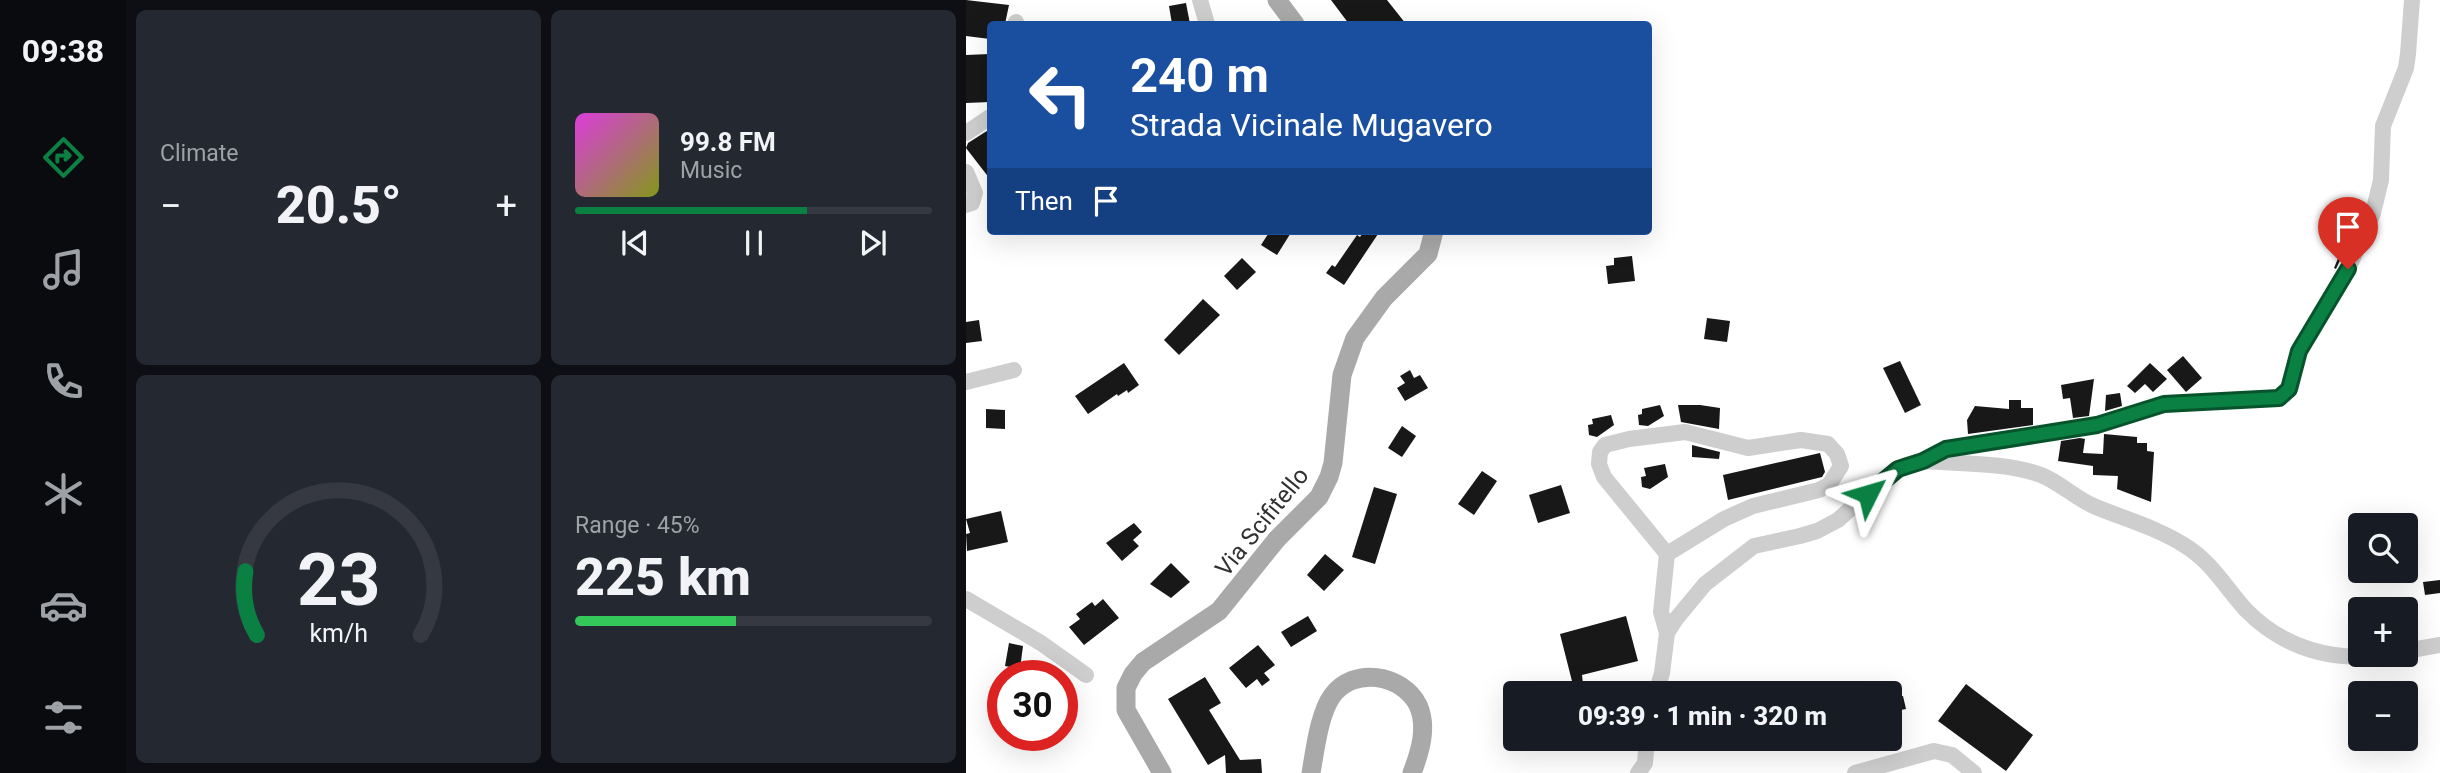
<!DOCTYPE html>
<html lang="en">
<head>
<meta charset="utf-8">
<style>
	:root { --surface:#171b24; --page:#242831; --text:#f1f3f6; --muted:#9ea1a6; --line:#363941; --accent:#0b8043 }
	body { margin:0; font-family:Roboto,sans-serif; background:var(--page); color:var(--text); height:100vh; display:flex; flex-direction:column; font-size:26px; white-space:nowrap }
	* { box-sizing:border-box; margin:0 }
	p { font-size:23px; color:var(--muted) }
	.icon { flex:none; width:38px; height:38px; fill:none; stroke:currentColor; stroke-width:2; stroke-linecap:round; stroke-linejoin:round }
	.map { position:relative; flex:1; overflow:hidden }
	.panel { display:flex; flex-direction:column; gap:10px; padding:10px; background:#0d0f14; width:840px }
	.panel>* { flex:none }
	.guide { position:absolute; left:21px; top:21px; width:665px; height:214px; border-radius:7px; box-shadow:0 7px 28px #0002; background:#1a4fa0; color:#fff; overflow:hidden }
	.buttons { position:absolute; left:1382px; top:513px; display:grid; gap:14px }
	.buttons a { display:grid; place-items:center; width:70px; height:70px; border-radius:7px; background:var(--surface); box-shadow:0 7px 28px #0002; font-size:35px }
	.speed { position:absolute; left:21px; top:660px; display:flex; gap:14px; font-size:35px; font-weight:700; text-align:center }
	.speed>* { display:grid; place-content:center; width:91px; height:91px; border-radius:50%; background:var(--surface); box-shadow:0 7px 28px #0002; line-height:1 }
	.speed .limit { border:10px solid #d22; background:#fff; color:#111 }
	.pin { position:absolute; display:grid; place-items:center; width:60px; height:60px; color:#fff; margin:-72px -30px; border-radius:50% 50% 50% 0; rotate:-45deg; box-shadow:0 0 7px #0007 }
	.pin .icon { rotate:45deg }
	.me { position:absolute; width:77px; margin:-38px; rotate:50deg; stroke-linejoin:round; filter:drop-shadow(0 0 5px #0008) }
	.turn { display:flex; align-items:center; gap:24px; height:147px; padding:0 28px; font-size:32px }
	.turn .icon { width:91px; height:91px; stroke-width:2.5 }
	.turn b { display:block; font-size:49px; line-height:60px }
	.then { display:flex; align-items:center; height:66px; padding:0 28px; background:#0003; gap:14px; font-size:26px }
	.big { font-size:52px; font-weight:800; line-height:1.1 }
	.panel .tile { flex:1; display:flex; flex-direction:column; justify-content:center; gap:10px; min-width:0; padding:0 24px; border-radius:10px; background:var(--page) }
	.panel .dial { align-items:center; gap:0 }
	.dial svg { height:182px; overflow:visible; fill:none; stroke:var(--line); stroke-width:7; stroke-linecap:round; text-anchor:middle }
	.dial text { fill:var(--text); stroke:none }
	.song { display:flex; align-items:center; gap:21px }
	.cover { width:84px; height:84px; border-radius:10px; background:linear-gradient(135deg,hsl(300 70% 55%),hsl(70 70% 35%)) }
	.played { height:7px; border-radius:4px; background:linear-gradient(90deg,var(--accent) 65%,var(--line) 65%) }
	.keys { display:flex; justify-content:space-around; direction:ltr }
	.heat { display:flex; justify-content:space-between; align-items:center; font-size:38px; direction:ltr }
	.charge { height:10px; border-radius:5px; background:linear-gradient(90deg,#34c759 45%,var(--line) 0) }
	.panel .tiles { flex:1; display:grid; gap:10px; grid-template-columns:repeat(2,1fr) }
	.trip { position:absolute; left:537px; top:681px; width:399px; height:70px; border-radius:7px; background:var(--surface); box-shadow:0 7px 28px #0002; font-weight:800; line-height:70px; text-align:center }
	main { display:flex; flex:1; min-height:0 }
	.menu { display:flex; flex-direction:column; width:126px; justify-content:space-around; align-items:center; background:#090b0e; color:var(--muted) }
	.menu .icon { width:49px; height:49px }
	.menu .selected { color:var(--accent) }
	.menu b { font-size:32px; color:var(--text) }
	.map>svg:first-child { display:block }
	.building { fill:#181818 }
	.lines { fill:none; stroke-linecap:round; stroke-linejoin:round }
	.minor { stroke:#cecece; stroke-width:16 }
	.major { stroke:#a9a9a9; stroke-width:19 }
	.route-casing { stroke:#07532c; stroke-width:18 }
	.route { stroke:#0b8043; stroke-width:12 }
	.labels { text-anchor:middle; stroke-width:7; stroke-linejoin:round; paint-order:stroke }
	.street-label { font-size:24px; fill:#313131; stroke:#fff }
</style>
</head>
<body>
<main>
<nav class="menu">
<b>09:38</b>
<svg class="icon selected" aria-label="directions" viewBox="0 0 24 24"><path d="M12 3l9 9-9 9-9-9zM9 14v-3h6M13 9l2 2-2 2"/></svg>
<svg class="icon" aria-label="music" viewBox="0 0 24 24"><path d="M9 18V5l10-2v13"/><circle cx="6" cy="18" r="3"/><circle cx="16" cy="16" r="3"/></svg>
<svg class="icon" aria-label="phone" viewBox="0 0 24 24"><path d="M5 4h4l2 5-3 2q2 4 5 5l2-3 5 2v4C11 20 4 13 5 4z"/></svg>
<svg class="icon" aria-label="climate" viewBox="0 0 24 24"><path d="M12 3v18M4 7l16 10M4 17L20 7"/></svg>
<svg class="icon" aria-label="car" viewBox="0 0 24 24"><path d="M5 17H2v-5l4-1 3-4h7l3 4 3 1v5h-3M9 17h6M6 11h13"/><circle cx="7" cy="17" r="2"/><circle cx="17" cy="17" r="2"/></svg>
<svg class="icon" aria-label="filters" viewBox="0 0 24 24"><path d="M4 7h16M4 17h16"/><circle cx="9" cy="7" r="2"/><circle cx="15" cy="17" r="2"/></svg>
</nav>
<section class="panel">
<div class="tiles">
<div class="tile"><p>Climate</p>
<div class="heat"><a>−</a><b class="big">20.5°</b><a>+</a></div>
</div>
<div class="tile">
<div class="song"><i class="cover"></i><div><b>99.8 FM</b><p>Music</p></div></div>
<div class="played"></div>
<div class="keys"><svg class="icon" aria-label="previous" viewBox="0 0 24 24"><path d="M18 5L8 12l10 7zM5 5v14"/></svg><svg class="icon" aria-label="pause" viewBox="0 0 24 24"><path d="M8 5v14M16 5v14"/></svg><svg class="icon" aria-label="next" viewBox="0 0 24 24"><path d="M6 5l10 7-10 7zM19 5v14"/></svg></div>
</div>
<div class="tile dial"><svg viewBox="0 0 100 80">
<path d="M14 69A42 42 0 1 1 86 69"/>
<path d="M14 69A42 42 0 0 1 9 41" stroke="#0b8043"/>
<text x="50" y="56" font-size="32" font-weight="700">23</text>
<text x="50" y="72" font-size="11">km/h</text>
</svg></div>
<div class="tile"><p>Range · 45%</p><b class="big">225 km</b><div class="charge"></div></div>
</div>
</section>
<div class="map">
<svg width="1474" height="773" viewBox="0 0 1474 773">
	<rect width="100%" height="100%" fill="#fff"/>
	<g class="building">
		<polygon points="0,0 43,5 39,24 24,24 24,39 0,36"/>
		<polygon points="365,0 421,0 440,24 383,24"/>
		<polygon points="220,3 224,24 206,24 203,6"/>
		<polygon points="24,54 24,102 0,103 0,55"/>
		<polygon points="24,129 24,179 0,148 2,143"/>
		<polygon points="1371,224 1389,228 1370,269 1368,268 1381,237 1373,236"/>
		<polygon points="304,231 326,231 311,255 295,245"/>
		<polygon points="398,231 414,231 378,285 360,273 366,265 369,267 391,235 394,237"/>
		<polygon points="666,256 669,281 642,284 640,266 648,265 648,258"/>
		<polygon points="276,258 290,272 271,290 258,276"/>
		<polygon points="237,299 254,315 213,355 198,340"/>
		<polygon points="741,318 764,321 761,342 738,339"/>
		<polygon points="13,320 16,341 0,343 0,322"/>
		<polygon points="1217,356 1236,378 1220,392 1201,370"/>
		<polygon points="934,361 955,405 939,413 917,368"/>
		<polygon points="158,363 173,385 162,393 161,390 152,396 151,394 122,414 109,396"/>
		<polygon points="1184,363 1201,379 1187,392 1179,384 1169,393 1161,386"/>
		<polygon points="444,370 448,378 454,375 462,388 439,401 431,388 439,383 434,376"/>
		<polygon points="1128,379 1123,416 1107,418 1104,398 1097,399 1095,385"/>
		<polygon points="1154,393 1156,406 1139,411 1140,395"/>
		<polygon points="1043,400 1055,400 1055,408 1067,408 1067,425 1002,434 1001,420 1009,406 1043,409"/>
		<polygon points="694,405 698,416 682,426 673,425 672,415 676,414 676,409"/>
		<polygon points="712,405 734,405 754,408 753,429 715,422"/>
		<polygon points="20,409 39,410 39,429 20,428"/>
		<polygon points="645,415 648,425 631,437 623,435 622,425 627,424 626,419"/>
		<polygon points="436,426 450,436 436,457 422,448"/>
		<polygon points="1138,434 1171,437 1171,443 1181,443 1181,451 1188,452 1185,502 1151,489 1152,476 1127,475 1127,466 1092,461 1095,441 1114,438 1119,439 1117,453 1137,454"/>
		<polygon points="726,445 754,452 753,459 726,457"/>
		<polygon points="854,453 859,472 856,477 762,500 757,475"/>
		<polygon points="699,464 702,477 684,489 676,487 675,477 680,476 678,468"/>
		<polygon points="516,471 531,481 508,515 492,504"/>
		<polygon points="595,485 604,513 572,523 563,495"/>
		<polygon points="408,487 431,494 409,564 386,557"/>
		<polygon points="35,511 42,542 1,551 0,534 4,533 0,519"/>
		<polygon points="168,523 176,532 167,540 173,546 156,561 140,543"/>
		<polygon points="359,554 378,570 358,591 341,575"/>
		<polygon points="205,563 224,582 205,598 184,584"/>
		<polygon points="1474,580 1474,593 1459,595 1457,582"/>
		<polygon points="137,599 153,618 118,645 103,627 114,619 110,614 126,602 129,606"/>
		<polygon points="342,616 351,631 325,647 315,632"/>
		<polygon points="660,616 672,661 616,675 618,693 609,693 594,634"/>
		<polygon points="43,643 57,646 54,669 39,666"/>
		<polygon points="292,645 309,665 298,673 304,680 296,686 291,679 280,688 263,668"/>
		<polygon points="239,677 255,703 243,710 274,760 295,759 296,773 260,773 259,755 242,765 202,699"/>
		<polygon points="1000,684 1067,735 1040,771 972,721"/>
		<polygon points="937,696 940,709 924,712 924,699"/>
	</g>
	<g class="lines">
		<g class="minor">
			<polyline points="234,0 241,24"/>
			<polyline points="49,24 50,22"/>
			<polyline points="0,133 24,117"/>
			<polyline points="0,172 9,193 6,203 0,205"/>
			<polyline points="0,382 48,370"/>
			<path d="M959,461C996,464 1039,462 1075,475C1095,483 1110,499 1130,507C1159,519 1191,528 1218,545C1246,562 1259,587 1280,610C1318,649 1369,663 1422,654"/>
			<polyline points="701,554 758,519 787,506 853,490 863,485 875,466 871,454 862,444 835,440 782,448 719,432 663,439 639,445 634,452 633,464 638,477 701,554 695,612 701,633"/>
			<polyline points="0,599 75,643 120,675"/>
			<polyline points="1440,651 1474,645"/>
			<polyline points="690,693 696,673 701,633 710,619 739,584 788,546 834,536 851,531 872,520 915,481 940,465 957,461 980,449 1131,425 1198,404 1313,398 1323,389 1333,351 1382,269 1407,213 1415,180 1417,126 1440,68 1442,54 1446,0"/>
			<polyline points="672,773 679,763 681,738"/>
			<polyline points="889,773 968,751 986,755 1008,773"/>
		</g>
		<g class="major">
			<polyline points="311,0 329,24"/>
			<polyline points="196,773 160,710 160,688 167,674 177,662 253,611 311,539 353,497 363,477 367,463 376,375 389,338 418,298 462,254 468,231"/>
			<path d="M345,773C349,751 353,714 366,696C387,666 436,674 452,705C462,727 454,752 446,773"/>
		</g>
	</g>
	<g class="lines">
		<g class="route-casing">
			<polyline id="route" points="902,494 932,469 957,461 980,449 1131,425 1198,404 1313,398 1323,389 1333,351 1382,269"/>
		</g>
		<use href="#route" class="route"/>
	</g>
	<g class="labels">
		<g class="street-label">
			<text transform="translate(296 522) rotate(-51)" y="8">Via Scifitello</text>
		</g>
	</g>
</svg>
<div class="buttons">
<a><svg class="icon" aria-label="search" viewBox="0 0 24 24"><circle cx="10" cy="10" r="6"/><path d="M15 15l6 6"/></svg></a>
<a>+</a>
<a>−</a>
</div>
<div class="speed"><div class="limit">30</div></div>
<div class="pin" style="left:1382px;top:269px;background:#d93025"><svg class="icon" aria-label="arrive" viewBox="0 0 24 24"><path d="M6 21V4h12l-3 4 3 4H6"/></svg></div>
<svg class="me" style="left:902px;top:494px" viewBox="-20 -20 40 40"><path d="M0-17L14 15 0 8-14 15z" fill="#0b8043" stroke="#fff" stroke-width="4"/></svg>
<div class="trip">09:39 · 1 min · 320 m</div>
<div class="guide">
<div class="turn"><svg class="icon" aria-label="left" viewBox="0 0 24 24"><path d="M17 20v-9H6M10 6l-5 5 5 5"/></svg><div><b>240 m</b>Strada Vicinale Mugavero</div></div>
<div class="then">Then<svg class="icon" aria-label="arrive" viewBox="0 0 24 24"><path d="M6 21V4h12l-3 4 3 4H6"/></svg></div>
</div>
</div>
</main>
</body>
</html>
